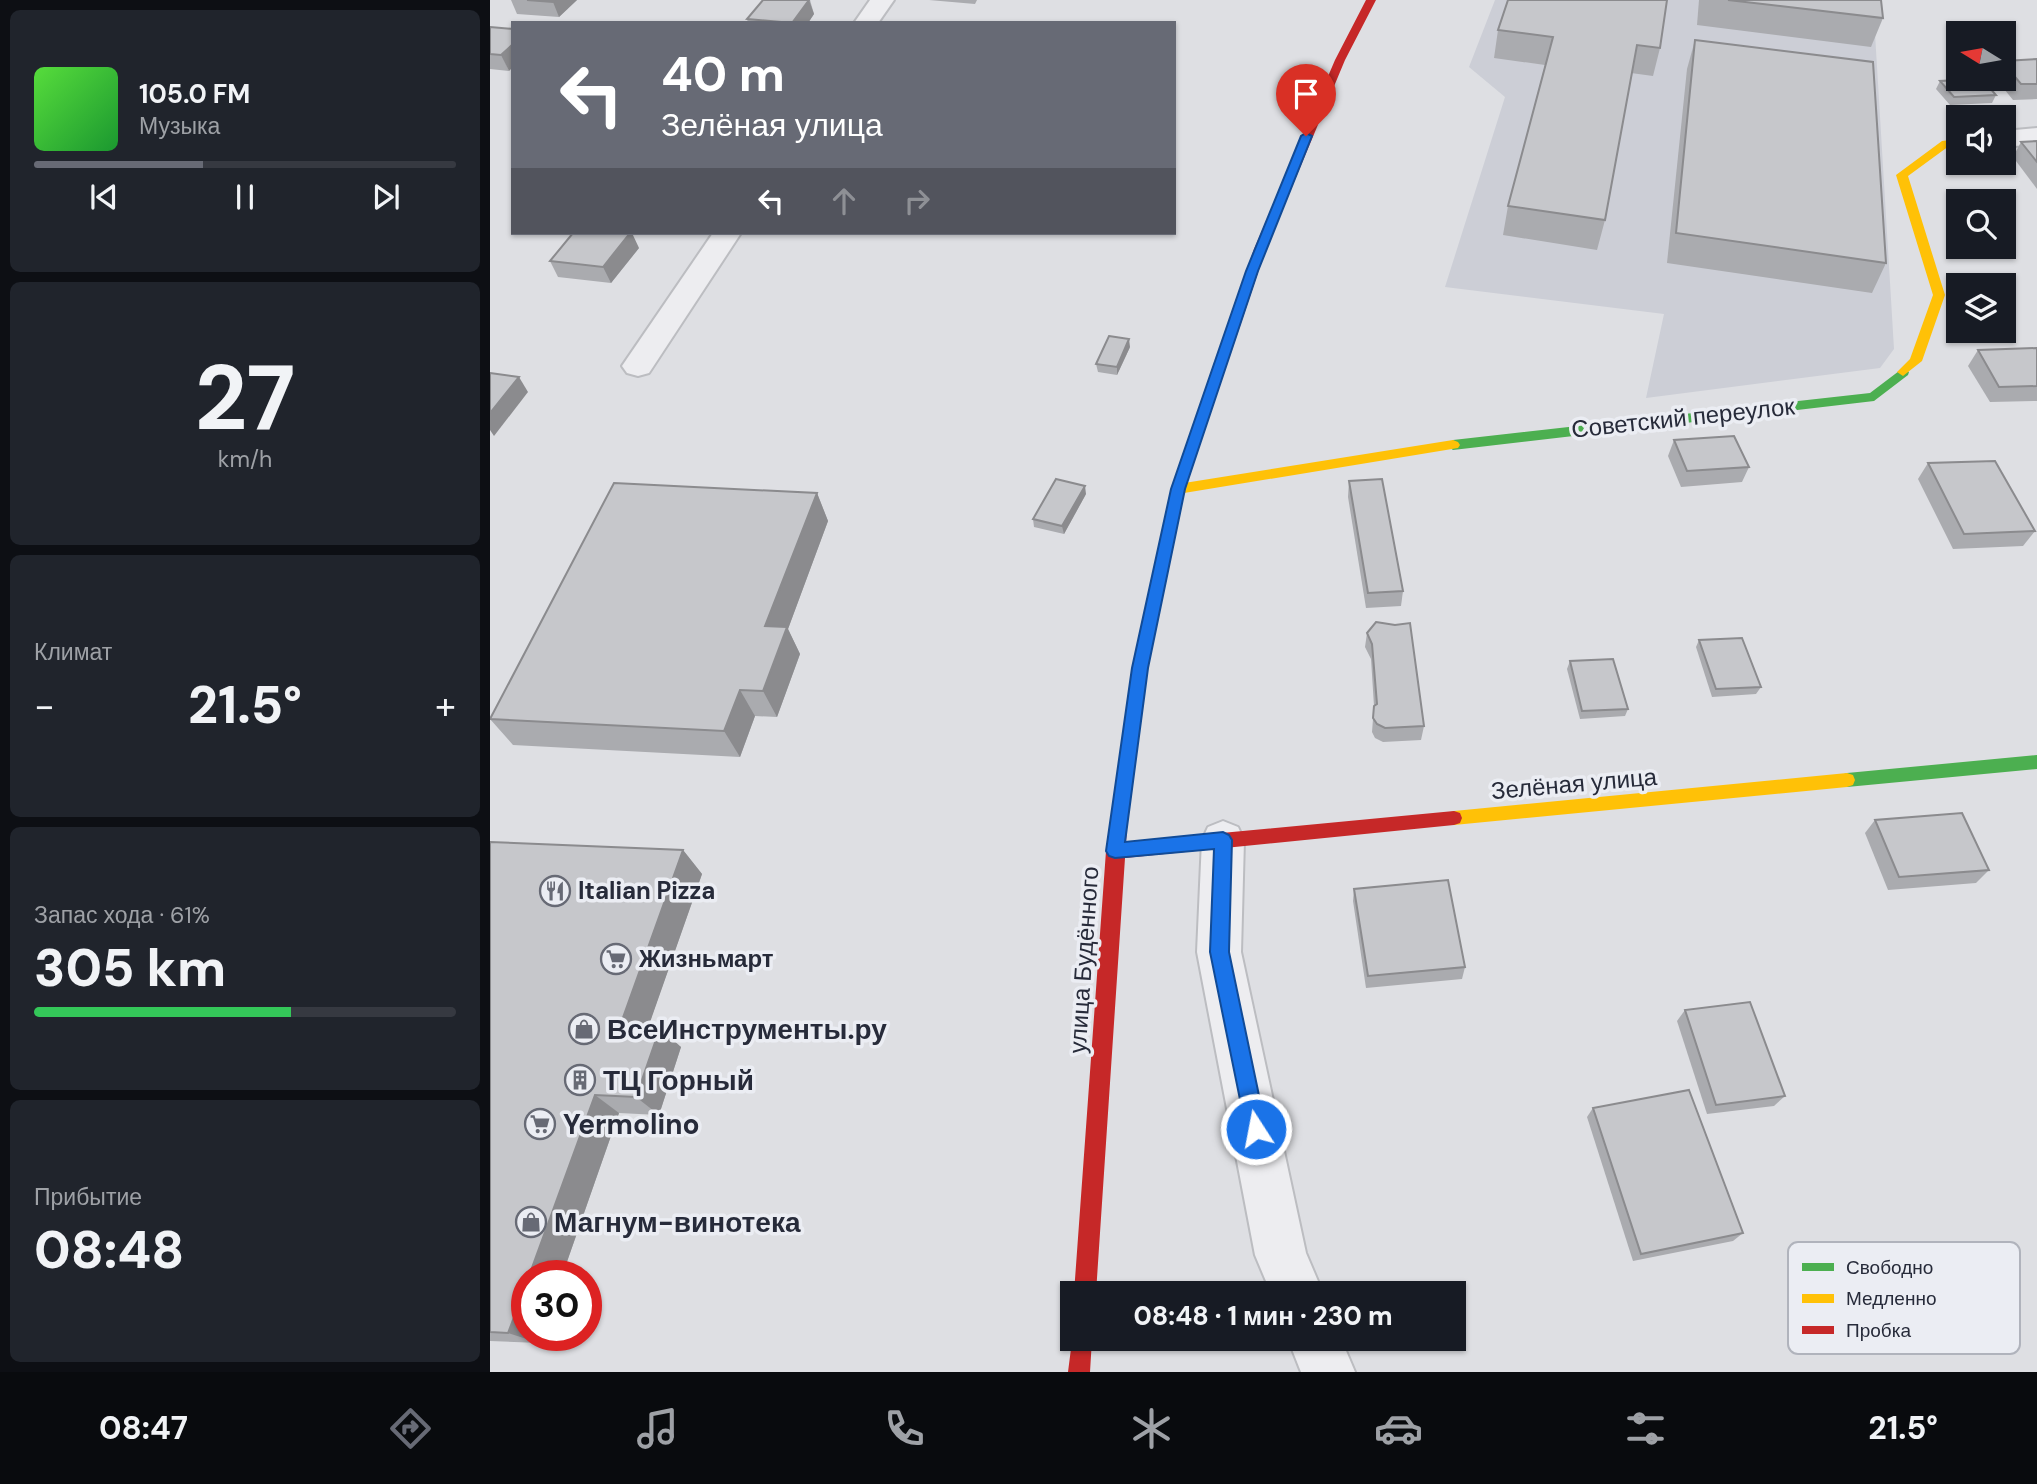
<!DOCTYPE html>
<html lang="ru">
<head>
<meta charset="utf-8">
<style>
	:root { --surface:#171b24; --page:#20242c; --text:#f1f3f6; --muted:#9ea1a6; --line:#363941; --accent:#676a75 }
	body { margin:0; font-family:"DM Sans",sans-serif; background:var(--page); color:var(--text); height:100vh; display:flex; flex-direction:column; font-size:26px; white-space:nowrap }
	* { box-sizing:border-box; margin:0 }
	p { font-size:23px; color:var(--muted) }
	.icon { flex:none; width:38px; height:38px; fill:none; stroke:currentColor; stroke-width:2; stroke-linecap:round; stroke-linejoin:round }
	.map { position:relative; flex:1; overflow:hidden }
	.panel { display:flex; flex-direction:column; gap:10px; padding:10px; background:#0d0f14; width:490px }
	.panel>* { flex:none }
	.top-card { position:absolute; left:21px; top:21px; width:665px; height:214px; border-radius:0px; box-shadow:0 2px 5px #0004; background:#676a75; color:#fff; overflow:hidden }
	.needle { width:46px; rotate:281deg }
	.buttons { position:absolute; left:1456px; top:21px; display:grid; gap:14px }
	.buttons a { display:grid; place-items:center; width:70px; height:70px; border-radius:0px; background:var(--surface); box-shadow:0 2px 5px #0004; font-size:35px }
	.speed { position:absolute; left:21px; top:1260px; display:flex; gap:14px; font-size:35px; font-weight:700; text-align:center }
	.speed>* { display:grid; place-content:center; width:91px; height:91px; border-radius:50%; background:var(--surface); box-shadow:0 2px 5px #0004; line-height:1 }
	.speed .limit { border:10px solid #d22; background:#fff; color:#111 }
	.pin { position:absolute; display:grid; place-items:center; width:60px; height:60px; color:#fff; margin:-72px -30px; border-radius:50% 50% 50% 0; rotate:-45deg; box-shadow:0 0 7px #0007 }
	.pin .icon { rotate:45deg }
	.me { position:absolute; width:77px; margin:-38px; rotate:349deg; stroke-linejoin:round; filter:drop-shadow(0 0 5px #0008) }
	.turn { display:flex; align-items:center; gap:24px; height:147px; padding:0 35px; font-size:32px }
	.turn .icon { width:91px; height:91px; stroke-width:2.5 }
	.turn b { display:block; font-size:49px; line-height:60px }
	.lanes { display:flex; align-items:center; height:66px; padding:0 35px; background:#0003; justify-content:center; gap:35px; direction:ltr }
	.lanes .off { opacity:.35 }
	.big { font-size:52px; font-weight:800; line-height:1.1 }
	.panel .widget { flex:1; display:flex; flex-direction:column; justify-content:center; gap:10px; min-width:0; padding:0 24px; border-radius:10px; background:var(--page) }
	.panel .dial { align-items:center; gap:0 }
	.dial b { font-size:91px; line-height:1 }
	.song { display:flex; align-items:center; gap:21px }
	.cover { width:84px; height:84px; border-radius:10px; background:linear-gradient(135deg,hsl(110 70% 55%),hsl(130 70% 35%)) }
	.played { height:7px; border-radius:4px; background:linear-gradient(90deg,var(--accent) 40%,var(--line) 40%) }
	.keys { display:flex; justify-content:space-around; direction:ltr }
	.heat { display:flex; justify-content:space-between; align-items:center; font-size:38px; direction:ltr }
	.charge { height:10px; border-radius:5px; background:linear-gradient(90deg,#34c759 61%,var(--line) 0) }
	.trip { position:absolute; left:570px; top:1281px; width:406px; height:70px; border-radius:0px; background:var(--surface); box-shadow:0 2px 5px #0004; font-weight:800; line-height:70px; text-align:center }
	.tabs { display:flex; height:112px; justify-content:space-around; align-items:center; background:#090b0e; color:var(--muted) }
	.tabs .icon { width:49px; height:49px }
	.tabs .selected { color:var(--accent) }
	.tabs b { font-size:32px; color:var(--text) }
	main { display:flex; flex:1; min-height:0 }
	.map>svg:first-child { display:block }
	.built { fill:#ccced6 }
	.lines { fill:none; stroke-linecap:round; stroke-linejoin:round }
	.street-casing { stroke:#bcbdc1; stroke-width:4 }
	.street { fill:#ededf0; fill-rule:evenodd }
	.fast { fill:#4caf50; fill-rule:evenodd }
	.slow { fill:#ffc107; fill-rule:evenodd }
	.jam { fill:#c62828; fill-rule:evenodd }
	.wall { fill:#aaabaf }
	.shaded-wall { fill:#8b8b8e }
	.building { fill:#c6c7cb; stroke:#8b8b8e; stroke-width:2 }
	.route { fill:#1a73e8; stroke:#114b97; stroke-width:2 }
	.labels { text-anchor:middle; stroke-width:7; stroke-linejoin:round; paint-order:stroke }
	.street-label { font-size:24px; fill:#272b3a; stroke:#ebedf3 }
	.poi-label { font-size:24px; font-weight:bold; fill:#272b3a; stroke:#ebedf3; text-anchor:start }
	.near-poi-label { font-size:28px; font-weight:bold; fill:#272b3a; stroke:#ebedf3; text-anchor:start }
	.key { fill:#ebedf3; stroke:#b0b3bc; stroke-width:2 }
	.key-label { font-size:19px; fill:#272b3a }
</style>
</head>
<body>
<main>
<section class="panel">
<div class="widget">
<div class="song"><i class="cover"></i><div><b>105.0 FM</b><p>Музыка</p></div></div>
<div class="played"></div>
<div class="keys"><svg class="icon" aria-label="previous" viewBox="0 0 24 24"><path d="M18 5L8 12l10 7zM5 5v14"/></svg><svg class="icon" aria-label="pause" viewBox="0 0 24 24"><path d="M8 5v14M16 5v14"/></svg><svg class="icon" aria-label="next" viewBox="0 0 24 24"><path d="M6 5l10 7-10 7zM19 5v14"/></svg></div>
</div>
<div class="widget dial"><b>27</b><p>km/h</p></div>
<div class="widget"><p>Климат</p>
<div class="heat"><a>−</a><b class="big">21.5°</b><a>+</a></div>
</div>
<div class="widget"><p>Запас хода · 61%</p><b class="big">305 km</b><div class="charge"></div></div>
<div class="widget"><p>Прибытие</p><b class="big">08:48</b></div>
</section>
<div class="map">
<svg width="1547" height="1372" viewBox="0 0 1547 1372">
	<rect width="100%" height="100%" fill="#dedfe3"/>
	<polygon class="built" points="1005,0 1383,0 1404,349 1390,368 1156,398 1174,314 955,287 1015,97 979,67"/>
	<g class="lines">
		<g class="street-casing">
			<g id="street">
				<polygon points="380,0 404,0 388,23 364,23"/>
				<polygon points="1547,128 1547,144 1514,147 1514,131"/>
				<polygon points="223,233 251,233 159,373 148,376 137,373 132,366"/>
				<polygon points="733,821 748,827 754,840 751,952 816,1253 833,1293 781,1293 765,1255 707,952 712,840 718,827"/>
				<polygon points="798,1339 851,1339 865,1372 811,1372"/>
			</g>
		</g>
		<use href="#street" class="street"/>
		<g class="fast">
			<polygon points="1413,368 1419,372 1418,375 1384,401 963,450 956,445 963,440 1380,393"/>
			<polygon points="684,505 691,510 658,668 637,829 634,834 628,836 622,834 619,829 642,668 677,510"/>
			<polygon points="1547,755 1547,769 1357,787 1351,785 1349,780 1351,775 1357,773"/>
		</g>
		<g class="slow">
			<polygon points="1468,139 1468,145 1459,146 1418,176 1455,295 1432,361 1413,376 1407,372 1420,359 1443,295 1406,175 1452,141"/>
			<polygon points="963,440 968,442 970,445 968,448 688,494 681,489 688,484"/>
			<polygon points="1357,773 1363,775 1365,780 1363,785 1357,787 964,825 958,823 956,818 958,813 964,811"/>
		</g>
		<g class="jam">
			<polygon points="876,0 886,0 855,60 776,249 695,489 691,510 684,515 679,514 677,510 681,489 764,249 845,60"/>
			<polygon points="964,811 970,813 972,818 970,823 964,825 635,858 606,1293 584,1293 616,851 622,824 628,822 634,824 637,829 636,842"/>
			<polygon points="583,1333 583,1339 602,1339 600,1372 578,1372"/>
		</g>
	</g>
	<g class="wall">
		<polygon points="21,0 87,0 69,17 27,14"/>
		<polygon points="273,0 320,0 324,14 318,23 258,23 257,19"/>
		<polygon points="439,0 487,0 485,4"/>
		<polygon points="1209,0 1391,0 1393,18 1381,47 1207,25"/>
		<polygon points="0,27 19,71 0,69"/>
		<polygon points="1008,30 1170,48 1163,76 1141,73 1115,220 1107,250 1013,235 1018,206 1055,65 1004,58"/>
		<polygon points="1205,40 1396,263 1382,293 1177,263 1197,69"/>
		<polygon points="1547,59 1547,99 1523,100 1506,79 1514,79 1514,61"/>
		<polygon points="1450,81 1506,95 1502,103 1460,105 1446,89"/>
		<polygon points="1547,141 1547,189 1523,157 1531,142"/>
		<polygon points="149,248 121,283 68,277 60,261"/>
		<polygon points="640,347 627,375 608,372 606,364"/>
		<polygon points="1547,348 1547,401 1500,402 1478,366 1488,350"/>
		<polygon points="1184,440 1259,467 1252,482 1191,487 1178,456"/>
		<polygon points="1438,463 1545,531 1533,546 1463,549 1428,479"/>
		<polygon points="859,481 913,591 911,606 876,608 858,497"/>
		<polygon points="327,493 338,521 298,629 310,654 287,717 265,716 250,757 23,745 0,719"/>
		<polygon points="596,494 574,534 544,527 543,519"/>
		<polygon points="877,633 934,726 931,740 893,742 885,738 882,732 884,706 881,659 875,647"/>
		<polygon points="1209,640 1271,687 1266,694 1222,697 1206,647"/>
		<polygon points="1080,661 1138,709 1135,716 1090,719 1077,669"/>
		<polygon points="1385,820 1499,870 1486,883 1398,890 1375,833"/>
		<polygon points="0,842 193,850 212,874 158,1027 191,1047 169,1115 129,1113 72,1276 37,1276 49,1343 0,1341"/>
		<polygon points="864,889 975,967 972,979 876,988 863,901"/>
		<polygon points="1195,1010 1295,1096 1284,1106 1217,1114 1187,1021"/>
		<polygon points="1103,1108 1253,1233 1243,1241 1143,1261 1097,1117"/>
	</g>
	<g class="shaded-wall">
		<polygon points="65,0 87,0 69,17 63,2"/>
		<polygon points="319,0 324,14 318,23 302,23"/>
		<polygon points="23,44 23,67 19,71 11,55"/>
		<polygon points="140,233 142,233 149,248 121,283 113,267"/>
		<polygon points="639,339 640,347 627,375 627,367"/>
		<polygon points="29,377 38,392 4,436 0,430 0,413"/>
		<polygon points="595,486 596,494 574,534 572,526"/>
		<polygon points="327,493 338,521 298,629 310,654 287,717 273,691 275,626"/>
		<polygon points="250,690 265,716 250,757 234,731"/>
		<polygon points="193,850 212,874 152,1045 130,1026"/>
		<polygon points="170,1028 191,1047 169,1115 146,1097"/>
		<polygon points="105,1095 129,1113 72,1276 39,1276"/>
		<polygon points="37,1283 37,1335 52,1335 49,1343 18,1333"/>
	</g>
	<g class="building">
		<polygon points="37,0 65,0 63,2"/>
		<polygon points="273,0 319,0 302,23 257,19"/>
		<polygon points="1018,0 1177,0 1170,48 1147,45 1115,220 1018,206 1063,37 1008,30"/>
		<polygon points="1238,0 1391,0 1393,18"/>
		<polygon points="0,27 23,29 23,44 11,55 0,54"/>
		<polygon points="1205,40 1383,62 1396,263 1186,233"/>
		<polygon points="1547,59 1547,84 1531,84 1514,64 1514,61"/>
		<polygon points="1492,79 1506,95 1464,97 1450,81"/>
		<polygon points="1547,141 1547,162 1531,142"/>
		<polygon points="83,233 140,233 113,267 60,261"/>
		<polygon points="619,336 639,339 627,367 606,364"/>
		<polygon points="1547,348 1547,386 1509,387 1488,350"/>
		<polygon points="0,373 29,377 0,413"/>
		<polygon points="1244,436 1259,467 1197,471 1184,440"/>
		<polygon points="1505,461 1545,531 1474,534 1438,463"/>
		<polygon points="566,479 595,486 572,526 543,519"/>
		<polygon points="892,479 913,591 878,593 859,481"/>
		<polygon points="124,483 327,493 275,626 297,627 273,691 250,690 234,731 0,719"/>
		<polygon points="886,622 905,625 920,623 934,726 895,728 887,724 883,718 884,706 887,704 882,644 877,633"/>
		<polygon points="1252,638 1271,687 1226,689 1209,640"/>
		<polygon points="1123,659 1138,709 1092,711 1080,661"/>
		<polygon points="1472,813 1499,870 1409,877 1385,820"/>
		<polygon points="0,842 193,850 130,1026 170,1028 146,1097 105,1095 39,1276 37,1276 37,1283 18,1333 0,1332"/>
		<polygon points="958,880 975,967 878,976 864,889"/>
		<polygon points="1260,1002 1295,1096 1226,1105 1195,1010"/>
		<polygon points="1199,1090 1253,1233 1151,1254 1103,1108"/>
	</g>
	<polygon class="route" points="816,133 822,136 768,271 695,489 658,668 635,842 733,832 739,835 742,840 739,952 776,1129 773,1136 766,1139 759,1136 756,1129 720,952 724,849 625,858 619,856 616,851 642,668 681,489 756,271 811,136"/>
	<defs>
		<g id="restaurant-ring" transform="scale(1.575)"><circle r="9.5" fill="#ebedf3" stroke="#676a75" stroke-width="1.5"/><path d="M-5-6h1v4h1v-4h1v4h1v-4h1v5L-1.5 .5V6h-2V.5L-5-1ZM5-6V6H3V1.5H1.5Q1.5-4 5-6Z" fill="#676a75"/></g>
		<g id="supermarket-ring" transform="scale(1.575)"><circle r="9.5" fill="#ebedf3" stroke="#676a75" stroke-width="1.5"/><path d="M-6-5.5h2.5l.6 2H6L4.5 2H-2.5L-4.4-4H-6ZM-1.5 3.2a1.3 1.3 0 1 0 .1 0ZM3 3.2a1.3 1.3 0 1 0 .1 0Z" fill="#676a75"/></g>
		<g id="shop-ring" transform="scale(1.575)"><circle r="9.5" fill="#ebedf3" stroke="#676a75" stroke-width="1.5"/><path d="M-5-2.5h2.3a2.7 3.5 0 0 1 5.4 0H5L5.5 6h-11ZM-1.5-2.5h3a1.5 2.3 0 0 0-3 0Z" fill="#676a75"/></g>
		<g id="building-ring" transform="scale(1.575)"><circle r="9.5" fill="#ebedf3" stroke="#676a75" stroke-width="1.5"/><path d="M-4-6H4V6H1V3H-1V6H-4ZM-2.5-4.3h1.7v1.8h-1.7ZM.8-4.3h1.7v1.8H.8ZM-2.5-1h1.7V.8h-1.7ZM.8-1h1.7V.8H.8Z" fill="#676a75"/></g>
	</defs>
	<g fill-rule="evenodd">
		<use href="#restaurant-ring" x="65" y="891"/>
		<use href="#supermarket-ring" x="126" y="959"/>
		<use href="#shop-ring" x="94" y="1029"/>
		<use href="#building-ring" x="90" y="1080"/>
		<use href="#supermarket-ring" x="50" y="1124"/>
		<use href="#shop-ring" x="41" y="1222"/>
	</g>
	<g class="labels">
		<g class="street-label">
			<text transform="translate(1193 418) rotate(-6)" y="8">Советский переулок</text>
			<text transform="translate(1084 784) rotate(-5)" y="8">Зелёная улица</text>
			<text transform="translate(594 960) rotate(-86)" y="8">улица Будённого</text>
		</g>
		<g class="poi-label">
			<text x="88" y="899">Italian Pizza</text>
			<text x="149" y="967">Жизньмарт</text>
		</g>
		<g class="near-poi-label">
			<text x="117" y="1039">ВсеИнструменты.ру</text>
			<text x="113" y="1090">ТЦ Горный</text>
			<text x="73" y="1134">Yermolino</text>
			<text x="64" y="1232">Магнум-винотека</text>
		</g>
	</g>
	<rect x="1298" y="1242" width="232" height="112" rx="10" class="key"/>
	<rect x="1312" y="1263" width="32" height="8" fill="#4caf50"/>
	<rect x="1312" y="1294" width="32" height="9" fill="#ffc107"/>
	<rect x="1312" y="1326" width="32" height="8" fill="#c62828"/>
	<g class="key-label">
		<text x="1356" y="1274">Свободно</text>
		<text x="1356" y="1305">Медленно</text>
		<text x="1356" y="1337">Пробка</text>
	</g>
</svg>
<div class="buttons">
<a><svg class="needle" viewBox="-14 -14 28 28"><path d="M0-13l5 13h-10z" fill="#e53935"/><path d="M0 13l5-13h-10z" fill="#9ea1a6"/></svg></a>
<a><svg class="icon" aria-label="sound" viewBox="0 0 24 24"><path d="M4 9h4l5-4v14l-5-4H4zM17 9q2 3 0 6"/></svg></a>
<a><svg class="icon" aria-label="search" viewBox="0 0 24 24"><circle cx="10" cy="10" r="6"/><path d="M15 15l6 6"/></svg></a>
<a><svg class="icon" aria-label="layers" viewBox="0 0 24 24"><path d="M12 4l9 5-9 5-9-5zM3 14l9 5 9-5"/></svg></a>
</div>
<div class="speed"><div class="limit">30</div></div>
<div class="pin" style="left:816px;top:136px;background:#d93025"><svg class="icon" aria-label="arrive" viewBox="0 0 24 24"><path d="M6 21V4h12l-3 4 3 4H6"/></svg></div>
<svg class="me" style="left:766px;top:1129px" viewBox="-20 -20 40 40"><circle r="17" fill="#1a73e8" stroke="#fff" stroke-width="3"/><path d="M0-11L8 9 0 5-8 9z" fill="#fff"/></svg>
<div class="trip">08:48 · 1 мин · 230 m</div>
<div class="top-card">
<div class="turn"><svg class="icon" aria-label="left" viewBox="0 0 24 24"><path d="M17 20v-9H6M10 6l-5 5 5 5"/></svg><div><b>40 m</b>Зелёная улица</div></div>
<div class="lanes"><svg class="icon" aria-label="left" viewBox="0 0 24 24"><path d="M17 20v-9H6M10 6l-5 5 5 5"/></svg><svg class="icon off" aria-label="ahead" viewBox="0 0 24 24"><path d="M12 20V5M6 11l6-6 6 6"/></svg><svg class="icon off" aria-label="right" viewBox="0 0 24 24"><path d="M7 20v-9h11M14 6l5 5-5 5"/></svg></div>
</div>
</div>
</main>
<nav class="tabs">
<b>08:47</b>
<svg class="icon selected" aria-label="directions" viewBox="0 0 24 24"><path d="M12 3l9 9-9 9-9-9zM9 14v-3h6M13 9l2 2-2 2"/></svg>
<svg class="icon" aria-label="music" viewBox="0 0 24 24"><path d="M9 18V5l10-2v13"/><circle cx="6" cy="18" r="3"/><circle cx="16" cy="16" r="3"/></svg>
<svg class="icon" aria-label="phone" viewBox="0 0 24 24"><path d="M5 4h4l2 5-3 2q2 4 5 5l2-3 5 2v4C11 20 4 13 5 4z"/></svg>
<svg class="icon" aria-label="climate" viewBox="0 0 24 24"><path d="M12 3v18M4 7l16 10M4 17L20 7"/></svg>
<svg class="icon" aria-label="car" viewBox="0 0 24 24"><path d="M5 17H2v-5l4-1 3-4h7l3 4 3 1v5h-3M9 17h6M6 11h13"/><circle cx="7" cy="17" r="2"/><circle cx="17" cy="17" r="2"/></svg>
<svg class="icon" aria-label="filters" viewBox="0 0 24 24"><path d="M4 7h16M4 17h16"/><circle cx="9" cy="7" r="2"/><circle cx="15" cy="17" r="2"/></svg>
<b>21.5°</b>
</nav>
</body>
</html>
